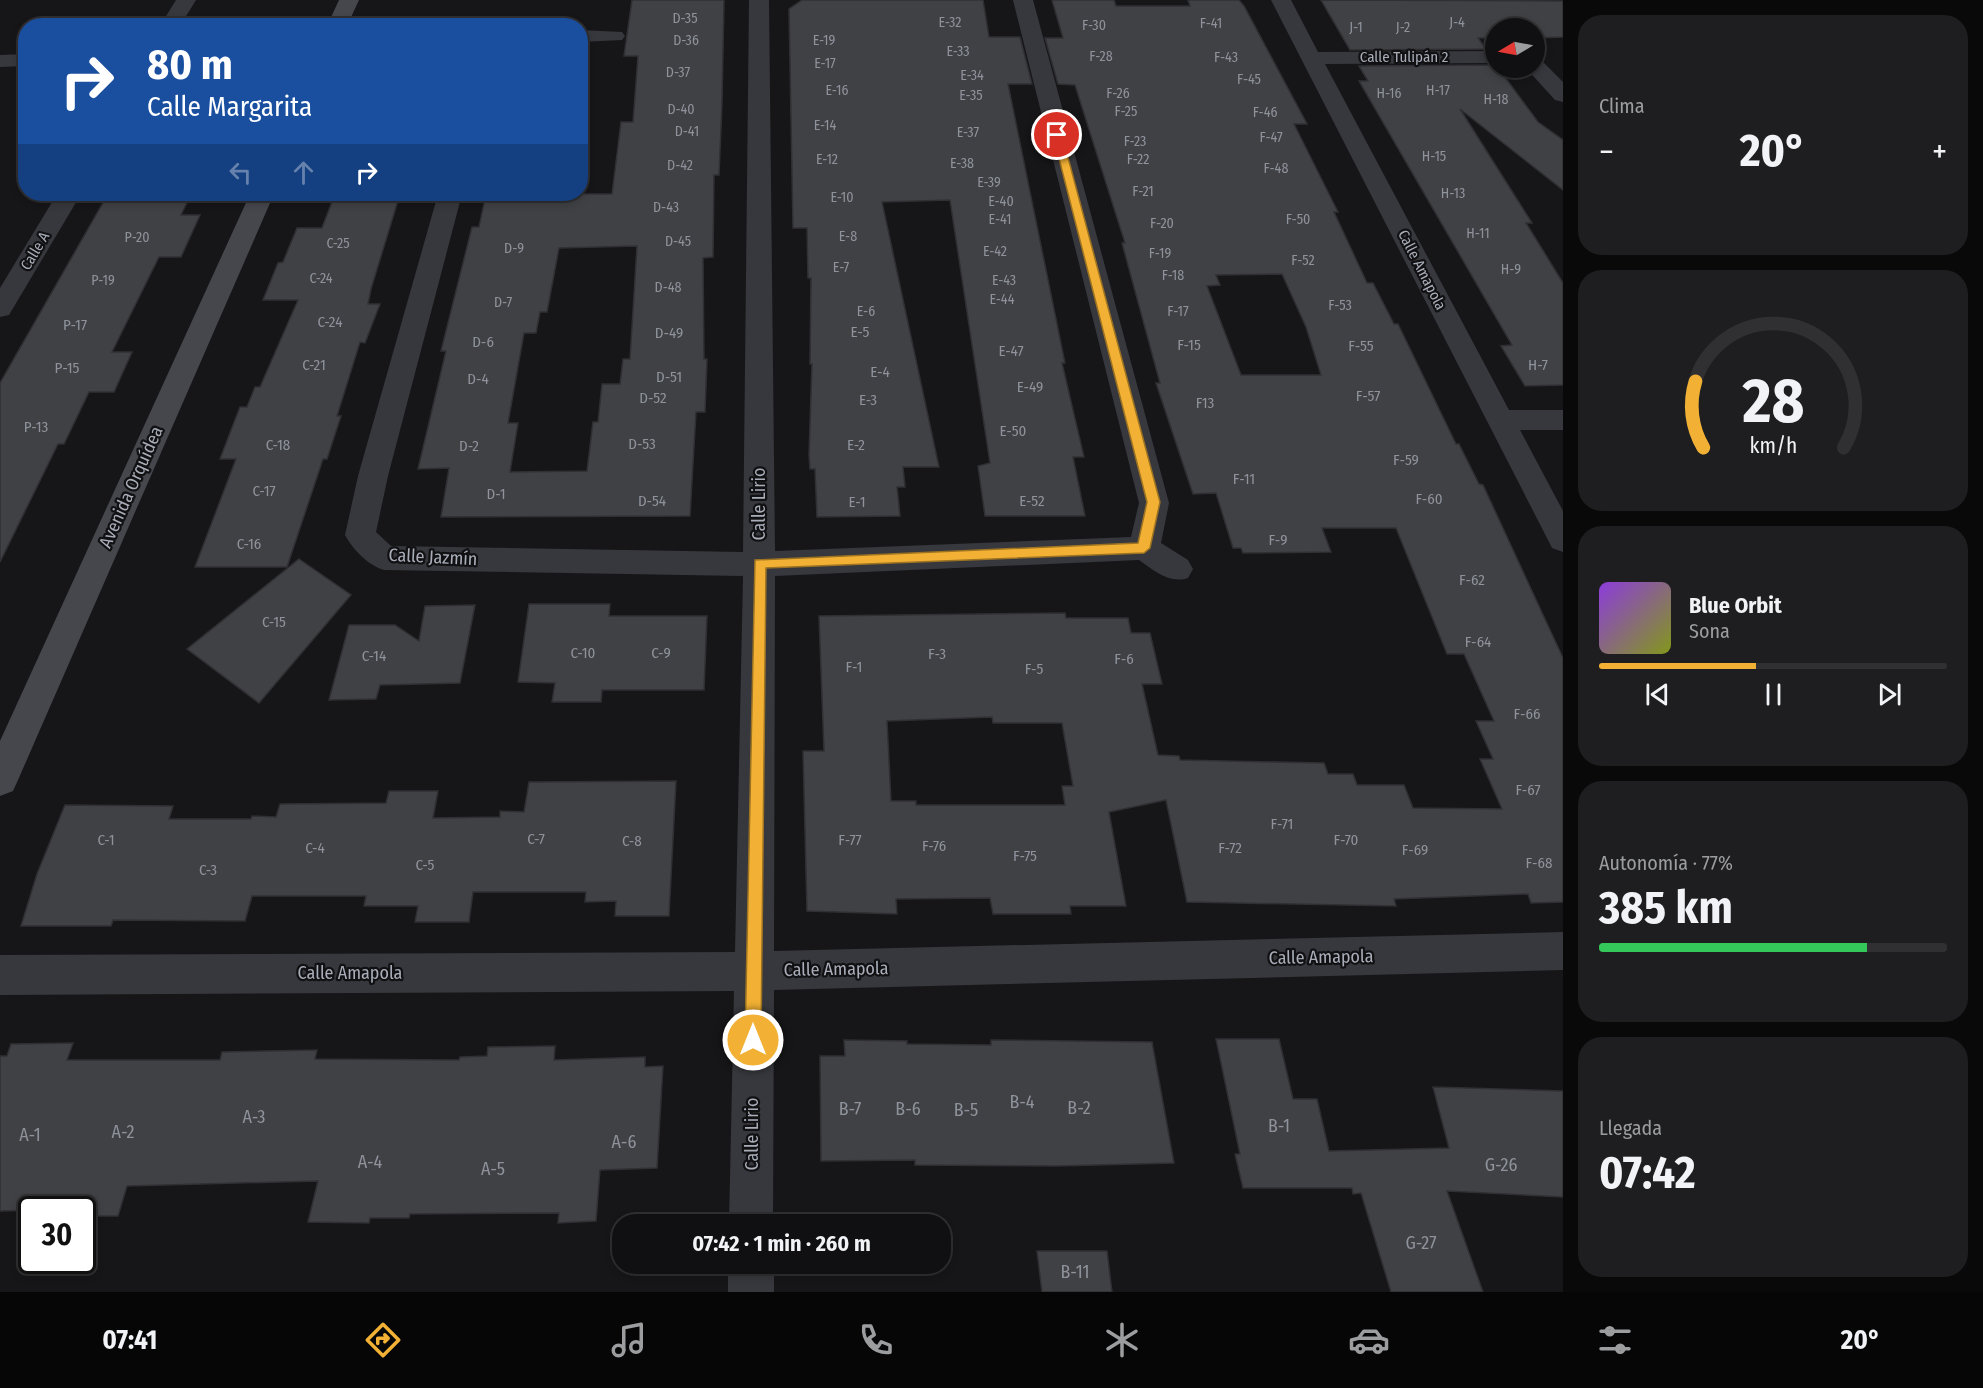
<!DOCTYPE html>
<html lang="es">
<head>
<meta charset="utf-8">
<style>
	:root { --surface:#101012; --page:#1e1e20; --text:#f1f3f6; --muted:#9c9d9f; --line:#303032; --accent:#f2b134 }
	body { margin:0; font-family:"Fira Sans Condensed",sans-serif; background:var(--page); color:var(--text); height:100vh; display:flex; flex-direction:column; font-size:22px; white-space:nowrap }
	* { box-sizing:border-box; margin:0 }
	p { font-size:20px; color:var(--muted) }
	.icon { flex:none; width:33px; height:33px; fill:none; stroke:currentColor; stroke-width:2; stroke-linecap:round; stroke-linejoin:round }
	.map { position:relative; flex:1; overflow:hidden }
	.drawer { display:flex; flex-direction:column; gap:15px; padding:15px; background:#09090a; width:420px }
	.drawer>* { flex:none }
	.banner { position:absolute; left:18px; top:18px; width:570px; height:183px; border-radius:24px; box-shadow:0 3px 9px #0003,0 0 0 2px var(--line); background:#1a4fa0; color:#fff; overflow:hidden }
	.needle { width:39px; rotate:260deg }
	.fabs { position:absolute; left:1485px; top:18px; display:grid; gap:12px }
	.fabs a { display:grid; place-items:center; width:60px; height:60px; border-radius:50%; background:var(--surface); box-shadow:0 3px 9px #0003,0 0 0 2px var(--line); font-size:30px }
	.speed { position:absolute; left:18px; top:1196px; display:flex; gap:12px; font-size:30px; font-weight:700; text-align:center }
	.speed>* { display:grid; place-content:center; width:78px; height:78px; border-radius:50%; background:var(--surface); box-shadow:0 3px 9px #0003,0 0 0 2px var(--line); line-height:1 }
	.speed .limit { border:3px solid #111; border-radius:9px; background:#fff; color:#111 }
	.pin { position:absolute; display:grid; place-items:center; width:51px; height:51px; color:#fff; margin:-26px; border:3px solid #fff; border-radius:50%; box-shadow:0 2px 6px #0007 }
	.me { position:absolute; width:66px; margin:-33px; rotate:0deg; stroke-linejoin:round; filter:drop-shadow(0 0 4px #0008) }
	.turn { display:flex; align-items:center; gap:21px; height:126px; padding:0 30px; font-size:27px }
	.turn .icon { width:78px; height:78px; stroke-width:2.5 }
	.turn b { display:block; font-size:42px; line-height:51px }
	.lanes { display:flex; align-items:center; height:57px; padding:0 30px; background:#0003; justify-content:center; gap:30px; direction:ltr }
	.lanes .off { opacity:.35 }
	.big { font-size:45px; font-weight:700; line-height:1.1 }
	.drawer .tile { flex:1; display:flex; flex-direction:column; justify-content:center; gap:9px; min-width:0; padding:0 21px; border-radius:24px; background:var(--page) }
	.drawer .dial { align-items:center; gap:0 }
	.dial svg { height:156px; overflow:visible; fill:none; stroke:var(--line); stroke-width:7; stroke-linecap:round; text-anchor:middle }
	.dial text { fill:var(--text); stroke:none }
	.song { display:flex; align-items:center; gap:18px }
	.cover { width:72px; height:72px; border-radius:9px; background:linear-gradient(135deg,hsl(270 70% 55%),hsl(70 70% 35%)) }
	.played { height:6px; border-radius:3px; background:linear-gradient(90deg,var(--accent) 45%,var(--line) 45%) }
	.keys { display:flex; justify-content:space-around; direction:ltr }
	.heat { display:flex; justify-content:space-between; align-items:center; font-size:33px; direction:ltr }
	.charge { height:9px; border-radius:4px; background:linear-gradient(90deg,#34c759 77%,var(--line) 0) }
	.trip { position:absolute; left:612px; top:1214px; width:339px; height:60px; border-radius:24px; background:var(--surface); box-shadow:0 3px 9px #0003,0 0 0 2px var(--line); font-weight:700; line-height:60px; text-align:center }
	.menu { display:flex; height:96px; justify-content:space-around; align-items:center; background:#060607; color:var(--muted) }
	.menu .icon { width:42px; height:42px }
	.menu .selected { color:var(--accent) }
	.menu b { font-size:27px; color:var(--text) }
	main { display:flex; flex:1; min-height:0 }
	.map>svg:first-child { display:block }
	.building { fill:#404145; stroke:#303034; stroke-width:1.5; fill-rule:evenodd }
	.lines { fill:none; stroke-linecap:round; stroke-linejoin:round }
	.street { fill:#37383d; fill-rule:evenodd }
	.secondary { fill:#45474d; fill-rule:evenodd }
	.route { fill:#f2b134; stroke:#9d7322; stroke-width:1.5 }
	.labels { text-anchor:middle; stroke-width:4.5; stroke-linejoin:round; paint-order:stroke }
	.far-number-label { font-size:14px; fill:#8e929b }
	.far-street-label { font-size:15px; fill:#a8adb8; stroke:#111113 }
	.number-label { font-size:15px; fill:#8e929b }
	.street-label { font-size:18px; fill:#a8adb8; stroke:#111113 }
	.near-number-label { font-size:18px; fill:#8e929b }
</style>
</head>
<body>
<main>
<div class="map">
<svg width="1563" height="1292" viewBox="0 0 1563 1292">
	<rect width="100%" height="100%" fill="#161618"/>
	<g class="building">
		<path d="M632,0H724L722,104L719,175H714L713,257L703,258L704,359H707L705,412H696L690,516L441,517L449,468L418,469L446,351H441L472,227H479L486,194H612L621,122H633L638,56H624ZM637,246L630,359H623L620,384H602L598,422H593L587,471L510,472L518,423H508L524,333H536L540,312H547L559,248Z"/>
		<polygon points="802,0 983,0 989,37 1020,37 1032,84 1008,84 1065,363 1062,363 1084,457 1073,457 1085,516 985,516 978,466 990,463 950,200 882,202 939,467 903,467 905,487 897,487 900,516 817,517 815,469 810,469 809,455 812,364 810,364 811,278 808,278 807,228 793,228 789,9"/>
		<path d="M1052,0H1114L1116,6H1190L1188,0H1239L1244,6L1307,124H1294L1338,212H1334L1367,283H1373L1394,324H1398L1456,444H1459L1479,484L1483,485L1563,658V902L1531,903L1528,894L1394,899L1396,906L1187,902L1166,800L1109,812L1126,906H1070L1071,914H993L990,898L896,899L897,914L807,911L803,751H824L819,616L1065,613L1066,618H1128L1131,633H1150L1162,684H1142L1158,755L1179,756L1180,760L1324,763L1328,774H1353L1357,785H1404L1413,808L1502,809L1480,759H1493L1476,721H1494L1464,654H1447L1396,528H1322L1331,552L1243,553L1241,548H1233L1216,493L1193,494L1156,383H1160L1122,243H1125L1075,85L1058,84L1045,38H1063ZM1282,274L1306,327L1321,375H1241L1207,286L1220,285L1216,275ZM992,717L993,723H1062L1073,786H1062L1065,805H916V801H891L887,721Z"/>
		<polygon points="1321,0 1563,1 1563,37 1534,38 1534,28 1496,28 1496,38 1478,38 1486,49 1350,50"/>
		<polygon points="1496,65 1538,122 1563,140 1563,190 1460,109 1532,223 1526,223 1563,283 1563,385 1525,386 1501,346 1512,345 1359,81 1368,81 1359,66"/>
		<polygon points="108,194 191,194 181,215 200,215 181,257 159,257 112,352 132,352 114,392 89,392 64,444 58,444 0,562 0,383"/>
		<polygon points="335,194 400,194 371,289 368,304 380,304 365,343 360,342 337,416 341,416 327,459 323,459 287,567 195,567 236,459 220,459 240,407 247,407 255,387 260,387 298,300 263,300 278,263 283,262 297,228 322,228"/>
		<polygon points="299,559 351,595 259,703 187,649"/>
		<polygon points="529,604 610,604 609,616 707,616 704,690 602,690 601,702 552,702 555,683 518,682"/>
		<polygon points="475,605 460,683 380,685 376,699 329,700 349,625 395,625 419,641 425,606"/>
		<polygon points="676,781 669,916 615,916 616,901 585,902 586,892 473,892 469,922 415,922 418,906 364,906 366,896 252,896 245,921 113,920 111,926 21,926 37,874 65,805 173,806 169,819 251,819 252,816 276,817 280,804 386,803 389,791 438,791 433,818 500,817 500,811 524,812 529,782"/>
		<polygon points="1216,1039 1279,1039 1293,1099 1317,1099 1329,1151 1449,1148 1433,1087 1563,1091 1563,1197 1447,1191 1483,1292 1391,1292 1361,1193 1353,1194 1352,1188 1243,1188 1235,1154 1240,1154"/>
		<polygon points="844,1040 907,1041 907,1044 991,1045 991,1040 1152,1042 1174,1163 1057,1166 915,1165 915,1160 821,1161 820,1056 845,1056"/>
		<polygon points="73,1043 67,1060 220,1060 222,1052 317,1050 315,1059 459,1060 460,1057 487,1056 488,1047 555,1046 554,1060 645,1057 645,1067 663,1066 657,1168 600,1170 596,1221 558,1223 559,1213 410,1214 409,1218 370,1218 369,1223 308,1222 318,1181 127,1186 118,1216 82,1216 82,1209 0,1211 0,1056 7,1056 11,1044"/>
		<polygon points="1037,1251 1107,1251 1112,1292 1042,1292"/>
	</g>
	<g class="lines">
		<g class="street">
			<polygon points="176,0 196,0 180,26 160,26"/>
			<path d="M749,0H769L775,551L1131,537L1139,503L1013,0H1033L1169,503L1161,543L1188,560L1193,569L1188,578C1169,584 1155,571 1139,560L775,576L774,951L1563,932V970L774,990L773,1224H729L734,991L0,995V955L735,952L743,576L384,570C368,565 353,550 345,535L358,476L438,194H462L388,476L376,532L391,546L743,552Z"/>
			<polygon points="1271,0 1291,0 1318,52 1496,51 1496,63 1325,64 1509,410 1563,410 1563,430 1520,430 1563,511 1563,552 1552,548 1548,540"/>
			<polygon points="580,30 622,32 625,36 622,40 580,42"/>
			<polygon points="26,54 26,66 0,67 0,55"/>
			<polygon points="1534,58 1541,60 1563,82 1563,102 1555,100 1526,68 1534,68"/>
			<polygon points="57,194 81,194 9,315 0,317 0,288"/>
			<rect x="728" y="1263" width="46" height="29"/>
		</g>
		<g class="secondary">
			<polygon points="339,0 359,0 347,26 327,26"/>
			<polygon points="250,194 274,194 18,780 13,791 0,796 0,741"/>
		</g>
	</g>
	<polygon class="route" points="1057,132 1062,135 1160,502 1150,548 1144,553 766,568 761,1040 759,1046 753,1048 747,1046 745,1040 755,560 1138,543 1147,502 1053,135"/>
	<g class="labels">
		<g class="far-number-label">
			<text x="685" y="23">D-35</text>
			<text x="950" y="27">E-32</text>
			<text x="1457" y="27">J-4</text>
			<text x="1211" y="28">F-41</text>
			<text x="1094" y="30">F-30</text>
			<text x="1356" y="32">J-1</text>
			<text x="1403" y="32">J-2</text>
			<text x="686" y="45">D-36</text>
			<text x="824" y="45">E-19</text>
			<text x="958" y="56">E-33</text>
			<text x="1101" y="61">F-28</text>
			<text x="1226" y="62">F-43</text>
			<text x="825" y="68">E-17</text>
			<text x="678" y="77">D-37</text>
			<text x="972" y="80">E-34</text>
			<text x="1249" y="84">F-45</text>
			<text x="837" y="95">E-16</text>
			<text x="1438" y="95">H-17</text>
			<text x="1118" y="98">F-26</text>
			<text x="1389" y="98">H-16</text>
			<text x="971" y="100">E-35</text>
			<text x="1496" y="104">H-18</text>
			<text x="681" y="114">D-40</text>
			<text x="1126" y="116">F-25</text>
			<text x="1265" y="117">F-46</text>
			<text x="825" y="130">E-14</text>
			<text x="687" y="136">D-41</text>
			<text x="968" y="137">E-37</text>
			<text x="1271" y="142">F-47</text>
			<text x="1135" y="146">F-23</text>
			<text x="1434" y="161">H-15</text>
			<text x="827" y="164">E-12</text>
			<text x="1138" y="164">F-22</text>
			<text x="962" y="168">E-38</text>
			<text x="680" y="170">D-42</text>
			<text x="1276" y="173">F-48</text>
			<text x="989" y="187">E-39</text>
			<text x="1143" y="196">F-21</text>
			<text x="1453" y="198">H-13</text>
			<text x="842" y="202">E-10</text>
			<text x="1001" y="206">E-40</text>
			<text x="666" y="212">D-43</text>
			<text x="1000" y="224">E-41</text>
			<text x="1298" y="224">F-50</text>
			<text x="1162" y="228">F-20</text>
			<text x="1478" y="238">H-11</text>
			<text x="848" y="241">E-8</text>
			<text x="137" y="242">P-20</text>
			<text x="678" y="246">D-45</text>
			<text x="338" y="248">C-25</text>
			<text x="514" y="253">D-9</text>
			<text x="995" y="256">E-42</text>
			<text x="1160" y="258">F-19</text>
			<text x="1303" y="265">F-52</text>
			<text x="841" y="272">E-7</text>
			<text x="1511" y="274">H-9</text>
			<text x="1173" y="280">F-18</text>
			<text x="321" y="283">C-24</text>
			<text x="103" y="285">P-19</text>
			<text x="1004" y="285">E-43</text>
			<text x="668" y="292">D-48</text>
			<text x="1002" y="304">E-44</text>
			<text x="503" y="307">D-7</text>
			<text x="1340" y="310">F-53</text>
			<text x="866" y="316">E-6</text>
			<text x="1178" y="316">F-17</text>
		</g>
		<g class="far-street-label">
			<text x="1404" y="62">Calle Tulipán 2</text>
			<text transform="translate(35 251) rotate(-59)" y="5">Calle A</text>
			<text transform="translate(1422 270) rotate(63)" y="5">Calle Amapola</text>
		</g>
		<g class="number-label">
			<text x="330" y="327">C-24</text>
			<text x="75" y="330">P-17</text>
			<text x="860" y="337">E-5</text>
			<text x="669" y="338">D-49</text>
			<text x="483" y="347">D-6</text>
			<text x="1189" y="350">F-15</text>
			<text x="1361" y="351">F-55</text>
			<text x="1011" y="356">E-47</text>
			<text x="314" y="370">C-21</text>
			<text x="1538" y="370">H-7</text>
			<text x="67" y="373">P-15</text>
			<text x="880" y="377">E-4</text>
			<text x="669" y="382">D-51</text>
			<text x="478" y="384">D-4</text>
			<text x="1030" y="392">E-49</text>
			<text x="1368" y="401">F-57</text>
			<text x="653" y="403">D-52</text>
			<text x="868" y="405">E-3</text>
			<text x="1205" y="408">F13</text>
			<text x="36" y="432">P-13</text>
			<text x="1013" y="436">E-50</text>
			<text x="642" y="449">D-53</text>
			<text x="278" y="450">C-18</text>
			<text x="856" y="450">E-2</text>
			<text x="469" y="451">D-2</text>
			<text x="1406" y="465">F-59</text>
			<text x="1244" y="484">F-11</text>
			<text x="264" y="496">C-17</text>
			<text x="496" y="499">D-1</text>
			<text x="1429" y="504">F-60</text>
			<text x="652" y="506">D-54</text>
			<text x="1032" y="506">E-52</text>
			<text x="857" y="507">E-1</text>
			<text x="1278" y="545">F-9</text>
			<text x="249" y="549">C-16</text>
			<text x="1472" y="585">F-62</text>
			<text x="274" y="627">C-15</text>
			<text x="1478" y="647">F-64</text>
			<text x="583" y="658">C-10</text>
			<text x="661" y="658">C-9</text>
			<text x="937" y="659">F-3</text>
			<text x="374" y="661">C-14</text>
			<text x="1124" y="664">F-6</text>
			<text x="854" y="672">F-1</text>
			<text x="1034" y="674">F-5</text>
			<text x="1527" y="719">F-66</text>
			<text x="1528" y="795">F-67</text>
			<text x="1282" y="829">F-71</text>
			<text x="536" y="844">C-7</text>
			<text x="106" y="845">C-1</text>
			<text x="850" y="845">F-77</text>
			<text x="1346" y="845">F-70</text>
			<text x="632" y="846">C-8</text>
			<text x="934" y="851">F-76</text>
			<text x="315" y="853">C-4</text>
			<text x="1230" y="853">F-72</text>
			<text x="1415" y="855">F-69</text>
			<text x="1025" y="861">F-75</text>
			<text x="1539" y="868">F-68</text>
			<text x="425" y="870">C-5</text>
			<text x="208" y="875">C-3</text>
		</g>
		<g class="street-label">
			<text transform="translate(131 487) rotate(-66)" y="6">Avenida Orquídea</text>
			<text transform="translate(759 504) rotate(-90)" y="6">Calle Lirio</text>
			<text transform="translate(433 557) rotate(3)" y="6">Calle Jazmín</text>
			<text transform="translate(1321 957) rotate(-1)" y="6">Calle Amapola</text>
			<text transform="translate(836 969) rotate(-1)" y="6">Calle Amapola</text>
			<text x="350" y="979">Calle Amapola</text>
			<text transform="translate(752 1134) rotate(-90)" y="6">Calle Lirio</text>
		</g>
		<g class="near-number-label">
			<text x="1022" y="1108">B-4</text>
			<text x="1079" y="1114">B-2</text>
			<text x="850" y="1115">B-7</text>
			<text x="908" y="1115">B-6</text>
			<text x="966" y="1116">B-5</text>
			<text x="254" y="1123">A-3</text>
			<text x="1279" y="1132">B-1</text>
			<text x="123" y="1138">A-2</text>
			<text x="30" y="1141">A-1</text>
			<text x="624" y="1148">A-6</text>
			<text x="370" y="1168">A-4</text>
			<text x="1501" y="1171">G-26</text>
			<text x="493" y="1175">A-5</text>
			<text x="1421" y="1249">G-27</text>
			<text x="1075" y="1278">B-11</text>
		</g>
	</g>
</svg>
<div class="fabs">
<a><svg class="needle" viewBox="-14 -14 28 28"><path d="M0-13l5 13h-10z" fill="#e53935"/><path d="M0 13l5-13h-10z" fill="#9c9d9f"/></svg></a>
</div>
<div class="speed"><div class="limit">30</div></div>
<div class="pin" style="left:1057px;top:135px;background:#d93025"><svg class="icon" aria-label="arrive" viewBox="0 0 24 24"><path d="M6 21V4h12l-3 4 3 4H6"/></svg></div>
<svg class="me" style="left:753px;top:1040px" viewBox="-20 -20 40 40"><circle r="17" fill="#f2b134" stroke="#fff" stroke-width="3"/><path d="M0-11L8 9 0 5-8 9z" fill="#fff"/></svg>
<div class="trip">07:42 · 1 min · 260 m</div>
<div class="banner">
<div class="turn"><svg class="icon" aria-label="right" viewBox="0 0 24 24"><path d="M7 20v-9h11M14 6l5 5-5 5"/></svg><div><b>80 m</b>Calle Margarita</div></div>
<div class="lanes"><svg class="icon off" aria-label="left" viewBox="0 0 24 24"><path d="M17 20v-9H6M10 6l-5 5 5 5"/></svg><svg class="icon off" aria-label="ahead" viewBox="0 0 24 24"><path d="M12 20V5M6 11l6-6 6 6"/></svg><svg class="icon" aria-label="right" viewBox="0 0 24 24"><path d="M7 20v-9h11M14 6l5 5-5 5"/></svg></div>
</div>
</div>
<section class="drawer">
<div class="tile"><p>Clima</p>
<div class="heat"><a>−</a><b class="big">20°</b><a>+</a></div>
</div>
<div class="tile dial"><svg viewBox="0 0 100 80">
<path d="M14 69A42 42 0 1 1 86 69"/>
<path d="M14 69A42 42 0 0 1 10 35" stroke="#f2b134"/>
<text x="50" y="56" font-size="32" font-weight="700">28</text>
<text x="50" y="72" font-size="11">km/h</text>
</svg></div>
<div class="tile">
<div class="song"><i class="cover"></i><div><b>Blue Orbit</b><p>Sona</p></div></div>
<div class="played"></div>
<div class="keys"><svg class="icon" aria-label="previous" viewBox="0 0 24 24"><path d="M18 5L8 12l10 7zM5 5v14"/></svg><svg class="icon" aria-label="pause" viewBox="0 0 24 24"><path d="M8 5v14M16 5v14"/></svg><svg class="icon" aria-label="next" viewBox="0 0 24 24"><path d="M6 5l10 7-10 7zM19 5v14"/></svg></div>
</div>
<div class="tile"><p>Autonomía · 77%</p><b class="big">385 km</b><div class="charge"></div></div>
<div class="tile"><p>Llegada</p><b class="big">07:42</b></div>
</section>
</main>
<nav class="menu">
<b>07:41</b>
<svg class="icon selected" aria-label="directions" viewBox="0 0 24 24"><path d="M12 3l9 9-9 9-9-9zM9 14v-3h6M13 9l2 2-2 2"/></svg>
<svg class="icon" aria-label="music" viewBox="0 0 24 24"><path d="M9 18V5l10-2v13"/><circle cx="6" cy="18" r="3"/><circle cx="16" cy="16" r="3"/></svg>
<svg class="icon" aria-label="phone" viewBox="0 0 24 24"><path d="M5 4h4l2 5-3 2q2 4 5 5l2-3 5 2v4C11 20 4 13 5 4z"/></svg>
<svg class="icon" aria-label="climate" viewBox="0 0 24 24"><path d="M12 3v18M4 7l16 10M4 17L20 7"/></svg>
<svg class="icon" aria-label="car" viewBox="0 0 24 24"><path d="M5 17H2v-5l4-1 3-4h7l3 4 3 1v5h-3M9 17h6M6 11h13"/><circle cx="7" cy="17" r="2"/><circle cx="17" cy="17" r="2"/></svg>
<svg class="icon" aria-label="filters" viewBox="0 0 24 24"><path d="M4 7h16M4 17h16"/><circle cx="9" cy="7" r="2"/><circle cx="15" cy="17" r="2"/></svg>
<b>20°</b>
</nav>
</body>
</html>
